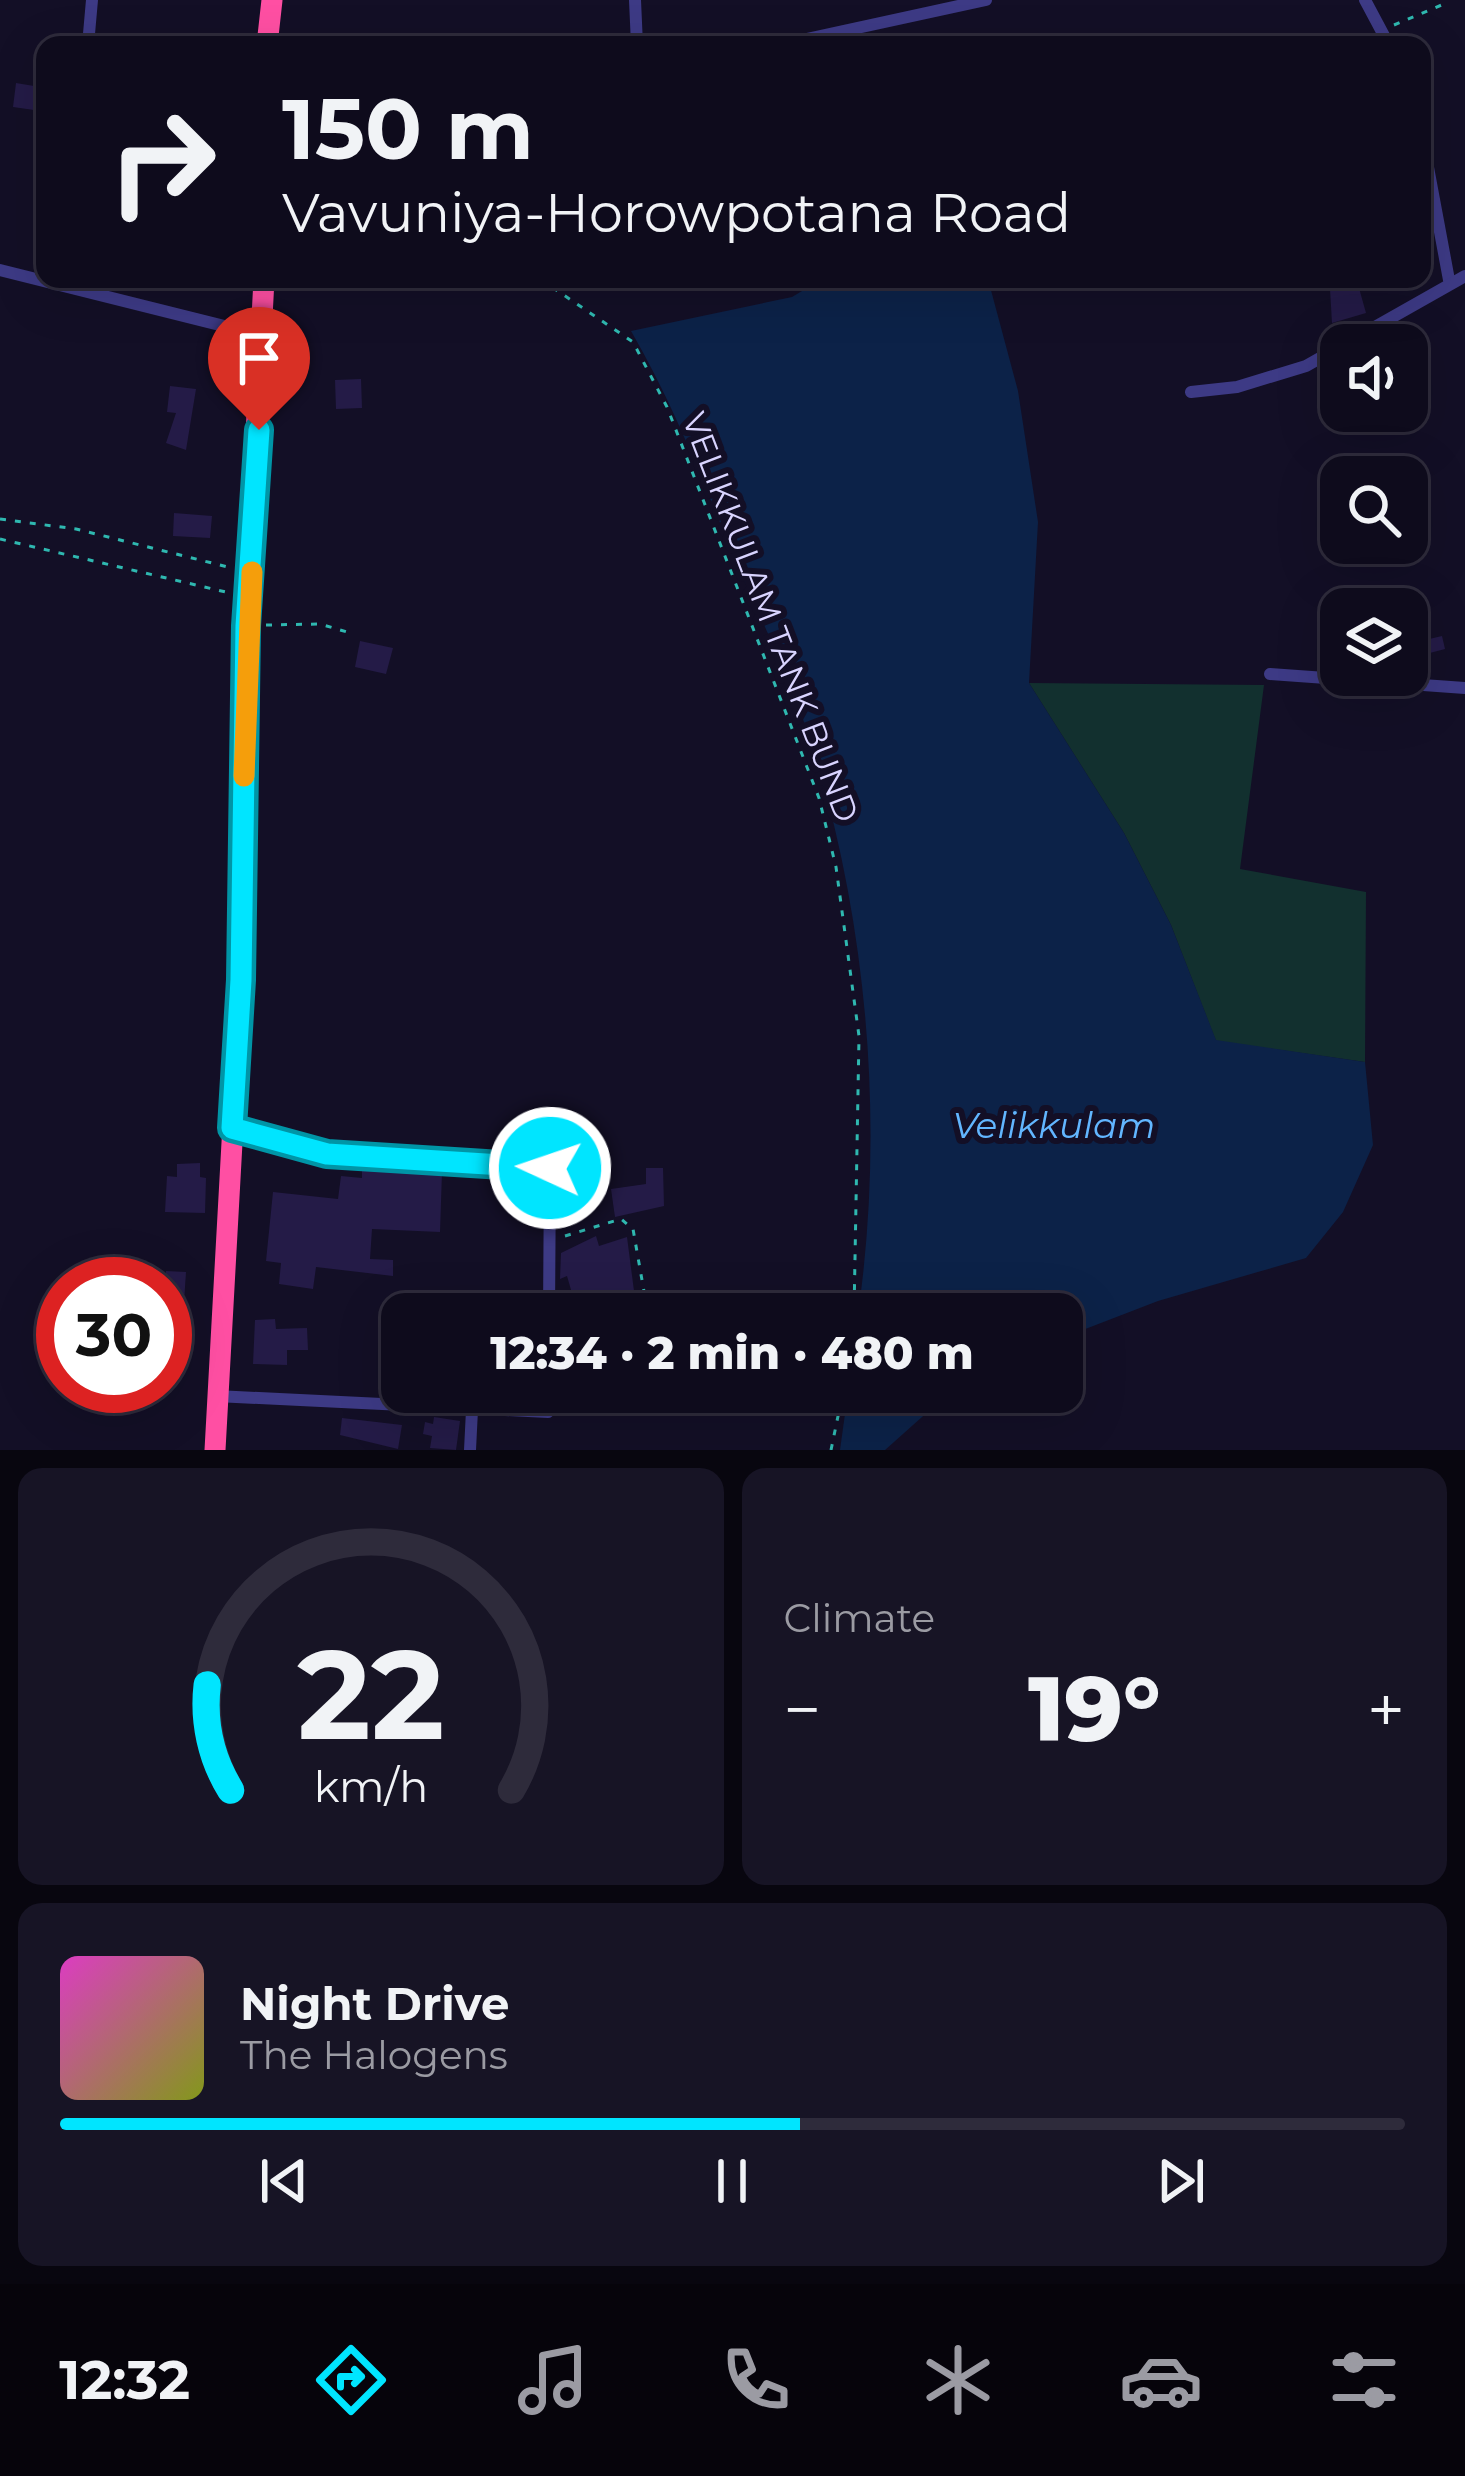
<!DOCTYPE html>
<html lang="en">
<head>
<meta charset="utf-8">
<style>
	:root { --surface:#0e0b1c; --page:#171425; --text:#f1f3f6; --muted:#9b9ba3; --line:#2e2b3b; --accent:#00e5ff }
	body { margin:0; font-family:Montserrat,sans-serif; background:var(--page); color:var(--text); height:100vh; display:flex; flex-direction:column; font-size:45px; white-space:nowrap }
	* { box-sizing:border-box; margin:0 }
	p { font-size:39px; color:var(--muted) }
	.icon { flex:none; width:66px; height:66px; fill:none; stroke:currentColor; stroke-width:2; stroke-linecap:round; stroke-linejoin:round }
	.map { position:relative; height:1450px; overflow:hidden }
	.drawer { display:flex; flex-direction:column; gap:18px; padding:18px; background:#08060f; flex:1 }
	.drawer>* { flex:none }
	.guide { position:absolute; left:36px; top:36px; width:1395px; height:252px; border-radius:24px; box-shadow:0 12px 48px #0002,0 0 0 3px var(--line); background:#0e0b1c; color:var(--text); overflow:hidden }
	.buttons { position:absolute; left:1320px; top:324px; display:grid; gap:24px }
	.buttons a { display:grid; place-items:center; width:108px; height:108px; border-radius:24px; background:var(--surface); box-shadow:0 12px 48px #0002,0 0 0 3px var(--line); font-size:60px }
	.speed { position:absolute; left:36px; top:1257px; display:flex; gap:24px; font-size:60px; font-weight:700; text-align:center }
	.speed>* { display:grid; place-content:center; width:156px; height:156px; border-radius:50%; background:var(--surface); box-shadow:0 12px 48px #0002,0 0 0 3px var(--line); line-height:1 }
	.speed .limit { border:18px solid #d22; background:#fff; color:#111 }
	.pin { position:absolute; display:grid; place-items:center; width:102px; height:102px; color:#fff; margin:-123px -51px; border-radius:50% 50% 50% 0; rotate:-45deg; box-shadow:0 0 12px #0007 }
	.pin .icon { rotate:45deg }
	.me { position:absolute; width:132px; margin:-66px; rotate:273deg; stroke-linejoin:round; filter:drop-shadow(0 0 9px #0008) }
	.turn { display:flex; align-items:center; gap:42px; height:252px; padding:0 48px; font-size:54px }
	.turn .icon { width:156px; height:156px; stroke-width:2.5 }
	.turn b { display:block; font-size:84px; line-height:102px }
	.big { font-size:90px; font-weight:800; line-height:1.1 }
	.drawer .widget { flex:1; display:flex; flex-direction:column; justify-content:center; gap:18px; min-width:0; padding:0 42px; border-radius:24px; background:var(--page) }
	.drawer .dial { align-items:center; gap:0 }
	.dial svg { height:312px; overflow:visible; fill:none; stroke:var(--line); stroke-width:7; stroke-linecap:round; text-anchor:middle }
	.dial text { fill:var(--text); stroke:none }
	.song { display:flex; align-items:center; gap:36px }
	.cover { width:144px; height:144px; border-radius:18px; background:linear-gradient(135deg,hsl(310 70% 55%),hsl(70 70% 35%)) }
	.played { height:12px; border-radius:6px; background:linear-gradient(90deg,var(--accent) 55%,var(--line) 55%) }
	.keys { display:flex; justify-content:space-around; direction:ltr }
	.heat { display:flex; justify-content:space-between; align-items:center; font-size:66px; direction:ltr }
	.drawer .tiles { flex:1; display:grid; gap:18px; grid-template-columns:1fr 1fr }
	.widget:last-child { grid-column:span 2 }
	.trip { position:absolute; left:381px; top:1293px; width:702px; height:120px; border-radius:24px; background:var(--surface); box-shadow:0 12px 48px #0002,0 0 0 3px var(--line); font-weight:800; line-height:120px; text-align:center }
	.tab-bar { display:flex; height:192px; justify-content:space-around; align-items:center; background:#06040b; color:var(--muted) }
	.tab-bar .icon { width:84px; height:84px }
	.tab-bar .on { color:var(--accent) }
	.tab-bar b { font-size:54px; color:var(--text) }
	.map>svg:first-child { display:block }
	.green { fill:#12302f }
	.water { fill:#0c2248 }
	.building { fill:#241b47 }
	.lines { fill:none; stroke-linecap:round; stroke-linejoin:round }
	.path { stroke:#2fb8b0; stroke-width:3; stroke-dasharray:6 9; stroke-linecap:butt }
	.street { stroke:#3d3a85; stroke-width:12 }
	.highway { stroke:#ff4fa3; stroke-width:21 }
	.route-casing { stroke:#0095a6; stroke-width:30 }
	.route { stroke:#00e5ff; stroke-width:21 }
	.slow { stroke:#f59e0b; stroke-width:21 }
	.labels { text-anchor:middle; stroke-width:12; stroke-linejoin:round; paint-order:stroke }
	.street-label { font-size:33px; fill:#d9d4ff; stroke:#130f26 }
	.water-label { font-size:36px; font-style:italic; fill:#62b6ff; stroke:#130f26 }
</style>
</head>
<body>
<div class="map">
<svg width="1465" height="1450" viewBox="0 0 1465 1450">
	<rect width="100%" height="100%" fill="#130f26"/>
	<polygon class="green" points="1029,683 1264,685 1240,869 1366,892 1365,1062 1216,1041 1171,925 1124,833"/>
	<g class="water">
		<path d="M822,279H988L1018,391L1038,522L1029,683L1124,833L1171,925L1216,1040L1365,1062L1373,1145L1343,1212L1306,1258L1158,1301L1062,1338V1314H858C884,1134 869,939 818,765C797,692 762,623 733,554C701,477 673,403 631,331L792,297Z"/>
		<polygon points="848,1392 950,1392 885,1450 840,1450"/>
	</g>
	<g class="building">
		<polygon points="39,58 45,58 41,111 13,107 16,83 34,86"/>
		<polygon points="1357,281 1366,313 1332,323 1330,289"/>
		<polygon points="361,379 362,408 336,409 335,380"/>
		<polygon points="170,386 196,389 186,450 166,443 176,413 167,412"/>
		<polygon points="174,513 212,516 210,538 173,536"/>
		<polygon points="1411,632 1425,633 1425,640 1442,636 1445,649 1426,654 1427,668 1407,671"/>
		<polygon points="360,641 393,648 386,674 355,667"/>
		<polygon points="200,1163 200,1177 206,1178 205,1213 165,1212 167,1176 177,1177 177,1164"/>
		<polygon points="646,1168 663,1168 664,1206 615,1217 611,1189 646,1184"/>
		<polygon points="362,1169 442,1172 440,1232 372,1229 370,1259 393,1260 393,1276 316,1267 313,1289 279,1284 281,1263 266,1261 273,1192 338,1199 341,1176 362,1178"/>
		<polygon points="596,1236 599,1246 627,1237 637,1314 578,1314 567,1276 560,1279 561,1253"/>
		<polygon points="166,1271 186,1272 182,1332 165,1331"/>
		<polygon points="275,1319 276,1329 307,1328 308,1350 287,1350 287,1365 253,1364 255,1320"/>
		<polygon points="434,1417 460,1421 456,1450 430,1448 432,1436 423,1434 425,1422 433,1424"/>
		<polygon points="342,1418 402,1425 398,1449 340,1435"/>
	</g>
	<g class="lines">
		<g class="path">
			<polyline points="1394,25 1444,4"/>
			<polyline points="540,279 633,342 667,407 819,798 836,867 859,1036 854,1314"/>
			<polyline points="0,519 76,529 232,568"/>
			<polyline points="0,539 230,593"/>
			<polyline points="266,625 320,624 347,632"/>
			<polyline points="565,1236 621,1219 633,1229 648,1314"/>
			<polyline points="649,1309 705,1314"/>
			<polyline points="716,1314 728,1313"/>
			<polyline points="831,1450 843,1392"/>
		</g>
		<g class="street">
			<polyline points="635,0 637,45"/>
			<polyline points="1365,0 1389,45"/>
			<polyline points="267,40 309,45"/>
			<polyline points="88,45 92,0"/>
			<polyline points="779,45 986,0"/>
			<polyline points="1422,135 1449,280"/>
			<polyline points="0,270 264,336"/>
			<polyline points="1191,392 1237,387 1306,366 1465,276"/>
			<polyline points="1270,674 1465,688"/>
			<polyline points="232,1128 327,1154 550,1169 549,1314"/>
			<polyline points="216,1396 548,1412 548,1392"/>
			<polyline points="470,1450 472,1410"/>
		</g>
		<g class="highway">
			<polyline points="267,45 272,0"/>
			<polyline points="215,1450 241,980 246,626 264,279"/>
		</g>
	</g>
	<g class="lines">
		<g class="route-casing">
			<polyline id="route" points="259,430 246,626 241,980 232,1128 327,1154 550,1168"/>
		</g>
		<use href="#route" class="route"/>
		<polyline class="slow" points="244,776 252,572"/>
	</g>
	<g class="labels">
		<g class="street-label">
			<text transform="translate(771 617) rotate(69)" y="12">VELIKKULAM TANK BUND</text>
		</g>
		<g class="water-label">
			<text x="1054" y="1138">Velikkulam</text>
		</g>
	</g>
</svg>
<div class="buttons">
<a><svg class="icon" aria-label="sound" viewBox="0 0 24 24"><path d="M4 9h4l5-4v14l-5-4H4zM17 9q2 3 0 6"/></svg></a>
<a><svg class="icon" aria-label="search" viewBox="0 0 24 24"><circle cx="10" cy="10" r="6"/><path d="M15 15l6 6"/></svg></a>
<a><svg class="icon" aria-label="layers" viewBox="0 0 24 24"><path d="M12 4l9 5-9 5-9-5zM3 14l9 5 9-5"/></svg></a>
</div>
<div class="speed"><div class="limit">30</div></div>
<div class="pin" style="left:259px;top:430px;background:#d93025"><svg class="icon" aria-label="arrive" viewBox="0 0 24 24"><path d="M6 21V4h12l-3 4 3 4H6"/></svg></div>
<svg class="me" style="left:550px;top:1168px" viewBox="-20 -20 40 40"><circle r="17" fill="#00e5ff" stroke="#fff" stroke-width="3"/><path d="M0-11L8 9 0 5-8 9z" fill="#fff"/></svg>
<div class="trip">12:34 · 2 min · 480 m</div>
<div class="guide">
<div class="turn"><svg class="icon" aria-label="right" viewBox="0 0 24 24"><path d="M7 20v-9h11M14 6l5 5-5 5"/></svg><div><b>150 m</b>Vavuniya-Horowpotana Road</div></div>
</div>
</div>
<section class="drawer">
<div class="tiles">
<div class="widget dial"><svg viewBox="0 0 100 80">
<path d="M14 69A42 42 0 1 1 86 69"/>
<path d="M14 69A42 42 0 0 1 8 42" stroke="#00e5ff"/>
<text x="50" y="56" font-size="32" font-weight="700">22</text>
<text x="50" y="72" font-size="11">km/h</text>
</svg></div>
<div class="widget"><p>Climate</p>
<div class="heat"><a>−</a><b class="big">19°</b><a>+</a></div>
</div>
<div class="widget">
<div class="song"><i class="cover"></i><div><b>Night Drive</b><p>The Halogens</p></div></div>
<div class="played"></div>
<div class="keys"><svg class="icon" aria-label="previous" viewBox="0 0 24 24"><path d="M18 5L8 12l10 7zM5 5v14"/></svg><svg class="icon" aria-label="pause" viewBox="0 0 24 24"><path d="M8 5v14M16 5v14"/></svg><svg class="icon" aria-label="next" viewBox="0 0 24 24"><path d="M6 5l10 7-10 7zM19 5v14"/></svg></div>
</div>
</div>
</section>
<nav class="tab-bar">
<b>12:32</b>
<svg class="icon on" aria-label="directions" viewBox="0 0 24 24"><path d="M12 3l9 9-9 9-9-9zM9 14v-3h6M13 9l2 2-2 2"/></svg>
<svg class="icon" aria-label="music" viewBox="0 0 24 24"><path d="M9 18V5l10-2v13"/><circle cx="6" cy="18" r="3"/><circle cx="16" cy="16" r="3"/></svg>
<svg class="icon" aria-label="phone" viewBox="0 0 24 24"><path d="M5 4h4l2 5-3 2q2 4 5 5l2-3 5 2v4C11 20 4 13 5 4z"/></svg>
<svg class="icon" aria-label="climate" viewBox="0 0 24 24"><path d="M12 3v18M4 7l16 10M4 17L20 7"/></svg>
<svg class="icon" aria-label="car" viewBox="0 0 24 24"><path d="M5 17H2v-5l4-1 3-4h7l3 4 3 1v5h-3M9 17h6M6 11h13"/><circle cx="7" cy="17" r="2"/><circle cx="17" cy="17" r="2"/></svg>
<svg class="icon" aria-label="filters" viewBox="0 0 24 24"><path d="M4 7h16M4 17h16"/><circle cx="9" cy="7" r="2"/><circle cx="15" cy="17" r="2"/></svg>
</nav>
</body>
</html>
